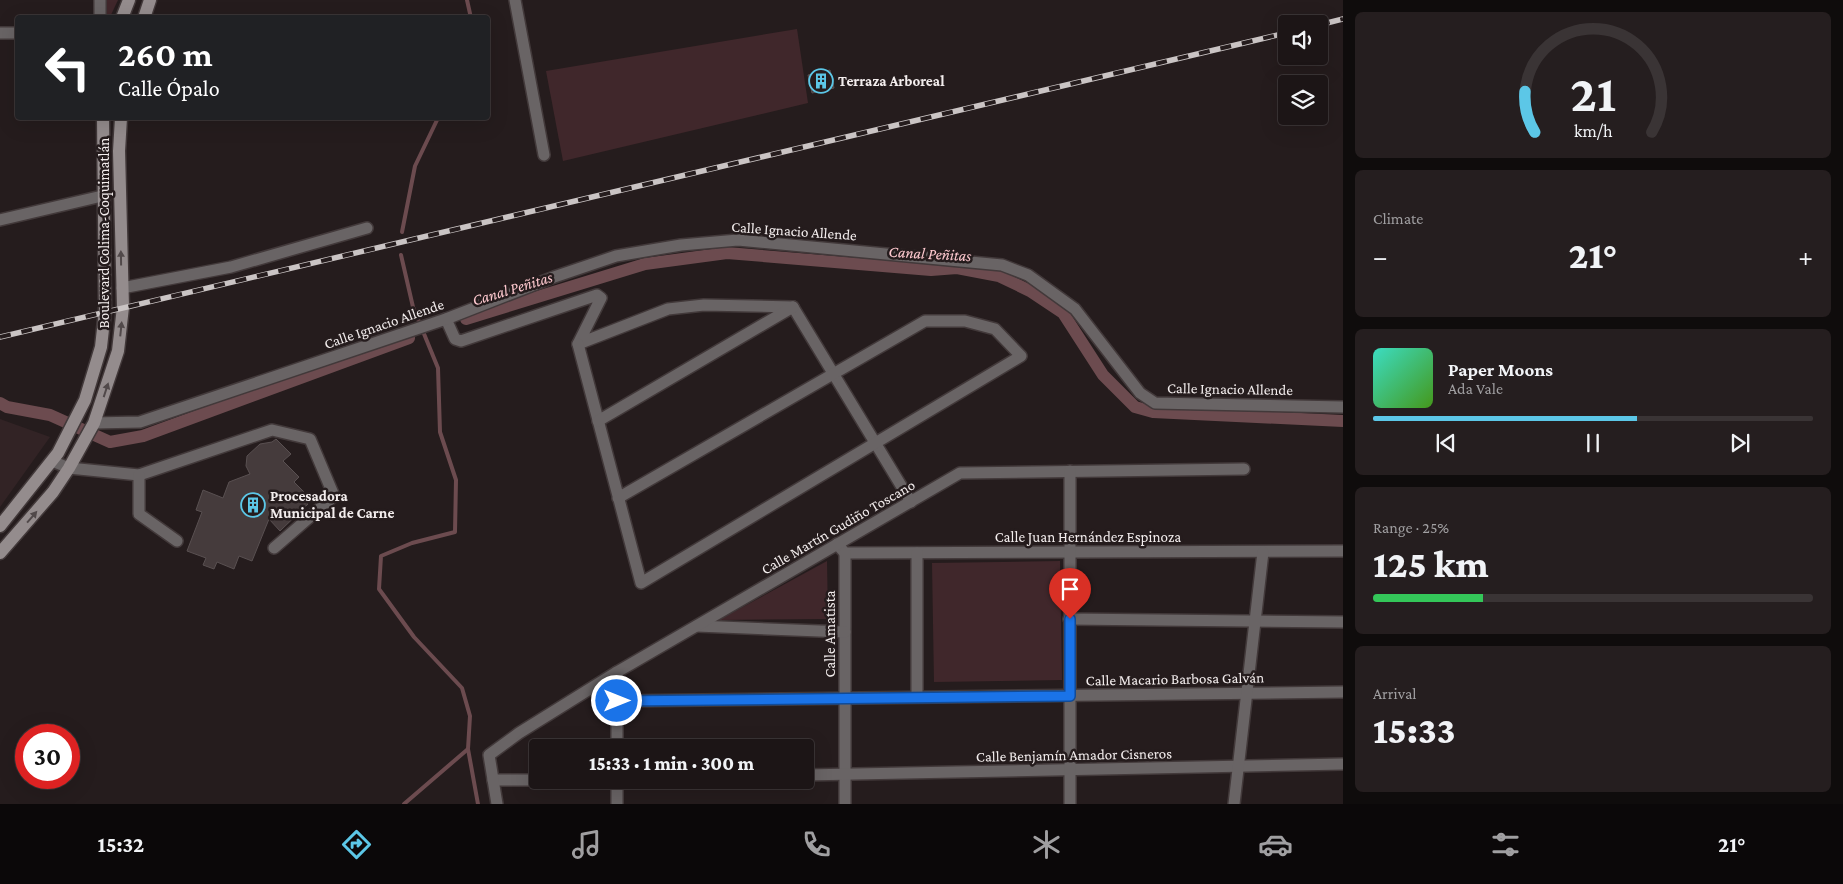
<!DOCTYPE html>
<html lang="en">
<head>
<meta charset="utf-8">
<style>
	:root { --surface:#1c1516; --page:#251e1f; --text:#f1f3f6; --muted:#a09fa1; --line:#3a3435; --accent:#5cc7e7 }
	body { margin:0; font-family:"Crimson Pro",serif; background:var(--page); color:var(--text); height:100vh; display:flex; flex-direction:column; font-size:19px; white-space:nowrap }
	* { box-sizing:border-box; margin:0 }
	p { font-size:16px; color:var(--muted) }
	.icon { flex:none; width:28px; height:28px; fill:none; stroke:currentColor; stroke-width:2; stroke-linecap:round; stroke-linejoin:round }
	.map { position:relative; flex:1; overflow:hidden }
	.side { display:flex; flex-direction:column; gap:12px; padding:12px; background:#0f0c0c; width:500px }
	.side>* { flex:none }
	.hud { position:absolute; left:15px; top:15px; width:475px; height:105px; border-radius:5px; box-shadow:0 5px 20px #0002,0 0 0 1px var(--line); background:#202124; color:#fff; overflow:hidden }
	.controls { position:absolute; left:1278px; top:15px; display:grid; gap:10px }
	.controls a { display:grid; place-items:center; width:50px; height:50px; border-radius:5px; background:var(--surface); box-shadow:0 5px 20px #0002,0 0 0 1px var(--line); font-size:25px }
	.speed { position:absolute; left:15px; top:724px; display:flex; gap:10px; font-size:25px; font-weight:700; text-align:center }
	.speed>* { display:grid; place-content:center; width:65px; height:65px; border-radius:50%; background:var(--surface); box-shadow:0 5px 20px #0002,0 0 0 1px var(--line); line-height:1 }
	.speed .limit { border:8px solid #d22; background:#fff; color:#111 }
	.pin { position:absolute; display:grid; place-items:center; width:42px; height:42px; color:#fff; margin:-51px -21px; border-radius:50% 50% 50% 0; rotate:-45deg; box-shadow:0 0 5px #0007 }
	.pin .icon { rotate:45deg }
	.me { position:absolute; width:55px; margin:-28px; rotate:90deg; stroke-linejoin:round; filter:drop-shadow(0 0 4px #0008) }
	.turn { display:flex; align-items:center; gap:18px; height:105px; padding:0 20px; font-size:22px }
	.turn .icon { width:65px; height:65px; stroke-width:2.5 }
	.turn b { display:block; font-size:35px; line-height:42px }
	.big { font-size:38px; font-weight:800; line-height:1.1 }
	.side .tile { flex:1; display:flex; flex-direction:column; justify-content:center; gap:8px; min-width:0; padding:0 18px; border-radius:8px; background:var(--page) }
	.side .dial { align-items:center; gap:0 }
	.dial svg { height:130px; overflow:visible; fill:none; stroke:var(--line); stroke-width:7; stroke-linecap:round; text-anchor:middle }
	.dial text { fill:var(--text); stroke:none }
	.song { display:flex; align-items:center; gap:15px }
	.cover { width:60px; height:60px; border-radius:8px; background:linear-gradient(135deg,hsl(170 70% 55%),hsl(100 70% 35%)) }
	.played { height:5px; border-radius:2px; background:linear-gradient(90deg,var(--accent) 60%,var(--line) 60%) }
	.keys { display:flex; justify-content:space-around; direction:ltr }
	.heat { display:flex; justify-content:space-between; align-items:center; font-size:28px; direction:ltr }
	.charge { height:8px; border-radius:4px; background:linear-gradient(90deg,#34c759 25%,var(--line) 0) }
	.trip { position:absolute; left:529px; top:739px; width:285px; height:50px; border-radius:5px; background:var(--surface); box-shadow:0 5px 20px #0002,0 0 0 1px var(--line); font-weight:800; line-height:50px; text-align:center }
	.tab-bar { display:flex; height:80px; justify-content:space-around; align-items:center; background:#0b0809; color:var(--muted) }
	.tab-bar .icon { width:35px; height:35px }
	.tab-bar .active { color:var(--accent) }
	.tab-bar b { font-size:22px; color:var(--text) }
	main { display:flex; flex:1; min-height:0 }
	.map>svg:first-child { display:block }
	.built { fill:#322325 }
	.green { fill:#40272b }
	.lines { fill:none; stroke-linecap:round; stroke-linejoin:round }
	.stream { stroke:#6c4b4f; stroke-width:4 }
	.canal { stroke:#6c4b4f; stroke-width:12 }
	.building { fill:#453b3c; stroke:#595051 }
	.street-casing { stroke:#42393a; stroke-width:14 }
	.secondary-casing { stroke:#42393a; stroke-width:15 }
	.street { stroke:#696465; stroke-width:11 }
	.secondary { stroke:#948c8d; stroke-width:12 }
	.rail-casing { stroke:#cac4c4; stroke-width:5.5 }
	.rail { stroke:#251c1d; stroke-width:4; stroke-dasharray:11; stroke-linecap:butt }
	.oneway { fill:#51494a }
	.route-casing { stroke:#114b97; stroke-width:12 }
	.route { stroke:#1a73e8; stroke-width:9 }
	.labels { text-anchor:middle; stroke-width:5; stroke-linejoin:round; paint-order:stroke }
	.poi-label { font-size:15px; font-weight:bold; fill:#f3eded; stroke:#251c1d; text-anchor:start }
	.street-label { font-size:15px; fill:#f3eded; stroke:#251c1d }
	.water-label { font-size:16px; font-style:italic; fill:#ffcad0; stroke:#251c1d }
</style>
</head>
<body>
<main>
<div class="map">
<svg width="1343" height="804" viewBox="0 0 1343 804">
	<rect width="100%" height="100%" fill="#251c1d"/>
	<polygon class="built" points="0,419 50,437 0,507"/>
	<g class="green">
		<polygon points="107,0 118,0 110,17 106,17"/>
		<polygon points="797,29 808,103 563,161 546,71"/>
		<polygon points="827,561 828,619 719,620"/>
		<polygon points="1060,561 1062,680 934,682 932,563"/>
	</g>
	<g class="lines">
		<g class="stream">
			<polyline points="467,0 471,18"/>
			<polyline points="402,232 415,166 438,118"/>
			<polyline points="401,255 413,307 438,368 440,432 456,480 455,532 412,543 381,556 379,589 414,637 462,688 470,716 468,749 478,804"/>
			<polyline points="404,804 468,749"/>
		</g>
		<g class="canal">
			<polyline points="466,319 645,264 727,253 931,270 957,268 999,276 1030,291 1063,313 1103,375 1135,407 1153,412 1343,421"/>
			<polyline points="0,403 7,407 50,415 110,442 143,436 409,338"/>
		</g>
	</g>
	<g class="building">
		<polygon points="830,70 834,88 812,93 808,75"/>
		<polygon points="276,439 291,454 283,461 299,477 294,482 305,493 301,496 308,504 280,531 269,519 252,561 239,556 234,569 217,562 214,569 203,565 206,558 187,551 202,512 196,510 203,490 223,498 229,482 250,474 246,466 247,456 260,444 272,442"/>
	</g>
	<g class="lines">
		<g class="street-casing">
			<g id="street">
				<polyline points="100,0 100,18"/>
				<polyline points="515,0 544,155"/>
				<polyline points="0,33 18,33"/>
				<polyline points="0,220 102,196"/>
				<polyline points="122,288 231,267 367,228"/>
				<polyline points="793,307 911,502"/>
				<polyline points="446,319 455,339 461,341 597,295 601,298 578,344 668,309 704,305 793,307"/>
				<polyline points="578,344 641,583 1021,356 995,329 965,321 925,321 618,498"/>
				<polyline points="598,421 793,307"/>
				<polyline points="94,423 140,422 446,319 554,277 616,256 681,245 738,240 1002,265 1028,275 1075,309 1140,393 1155,403 1343,407"/>
				<polyline points="52,461 69,468 139,475 272,430 310,439 334,496 274,548"/>
				<polyline points="139,475 139,514 177,541"/>
				<polyline points="837,544 845,553 1343,551"/>
				<polyline points="845,553 845,804"/>
				<polyline points="917,553 917,697"/>
				<polyline points="1069,619 1343,622"/>
				<polyline points="697,626 845,632"/>
				<polyline points="617,701 1343,692"/>
				<polyline points="617,748 617,672"/>
				<polyline points="805,775 1343,764"/>
				<polyline points="493,780 538,780"/>
				<polyline points="497,804 489,755 519,733 617,672 960,473 1244,469"/>
				<polyline points="617,804 617,780"/>
				<polyline points="1070,804 1070,471"/>
				<polyline points="1234,804 1263,552"/>
			</g>
		</g>
		<g class="secondary-casing">
			<g id="secondary">
				<polyline points="122,18 129,0"/>
				<polyline points="144,18 150,0"/>
				<polyline points="0,526 58,453 85,400 101,347 105,311 103,118"/>
				<polyline points="0,553 53,492 69,468 94,423 118,351 123,307 119,151 121,118"/>
			</g>
		</g>
		<use href="#street" class="street"/>
		<use href="#secondary" class="secondary"/>
		<g class="rail-casing">
			<g id="rail">
				<polyline points="1319,25 1343,19"/>
				<polyline points="0,337 1286,33"/>
			</g>
		</g>
		<use href="#rail" class="rail"/>
	</g>
	<defs><path id="oneway-solid" d="M-6-.8H1V-3.2L6.5 0L1 3.2V.8H-6Z" transform="scale(1.25)"/></defs>
	<g class="oneway">
		<use href="#oneway-solid" transform="translate(121 258) rotate(-91)"/>
		<use href="#oneway-solid" transform="translate(121 329) rotate(-84)"/>
		<use href="#oneway-solid" transform="translate(106 390) rotate(-72)"/>
		<use href="#oneway-solid" transform="translate(32 517) rotate(-49)"/>
	</g>
	<g class="lines">
		<g class="route-casing">
			<polyline id="route" points="617,701 1070,696 1070,619"/>
		</g>
		<use href="#route" class="route"/>
	</g>
	<defs>
		<g id="building-ring" transform="scale(1.25)"><circle r="9.5" fill="#251c1d" stroke="#5cc7e7" stroke-width="1.5"/><path d="M-4-6H4V6H1V3H-1V6H-4ZM-2.5-4.3h1.7v1.8h-1.7ZM.8-4.3h1.7v1.8H.8ZM-2.5-1h1.7V.8h-1.7ZM.8-1h1.7V.8H.8Z" fill="#5cc7e7"/></g>
	</defs>
	<g fill-rule="evenodd">
		<use href="#building-ring" x="821" y="81"/>
		<use href="#building-ring" x="253" y="505"/>
	</g>
	<g class="labels">
		<g class="poi-label">
			<text x="838" y="86">Terraza Arboreal</text>
			<text x="270" y="501">Procesadora<tspan x="270" dy="17">Municipal de Carne</tspan></text>
		</g>
		<g class="street-label">
			<text transform="translate(794 231) rotate(4)" y="5">Calle Ignacio Allende</text>
			<text transform="translate(104 233) rotate(-90)" y="5">Boulevard Colima-Coquimatlán</text>
			<text transform="translate(384 324) rotate(-19)" y="5">Calle Ignacio Allende</text>
			<text transform="translate(1230 389) rotate(1)" y="5">Calle Ignacio Allende</text>
			<text transform="translate(838 527) rotate(-30)" y="5">Calle Martín Gudiño Toscano</text>
			<text x="1088" y="542">Calle Juan Hernández Espinoza</text>
			<text transform="translate(830 634) rotate(-90)" y="5">Calle Amatista</text>
			<text transform="translate(1175 679) rotate(-1)" y="5">Calle Macario Barbosa Galván</text>
			<text transform="translate(1074 755) rotate(-1)" y="5">Calle Benjamín Amador Cisneros</text>
		</g>
		<g class="water-label">
			<text transform="translate(930 253) rotate(3)" y="6">Canal Peñitas</text>
			<text transform="translate(512 288) rotate(-17)" y="6">Canal Peñitas</text>
		</g>
	</g>
</svg>
<div class="controls">
<a><svg class="icon" aria-label="sound" viewBox="0 0 24 24"><path d="M4 9h4l5-4v14l-5-4H4zM17 9q2 3 0 6"/></svg></a>
<a><svg class="icon" aria-label="layers" viewBox="0 0 24 24"><path d="M12 4l9 5-9 5-9-5zM3 14l9 5 9-5"/></svg></a>
</div>
<div class="speed"><div class="limit">30</div></div>
<div class="pin" style="left:1070px;top:619px;background:#d93025"><svg class="icon" aria-label="arrive" viewBox="0 0 24 24"><path d="M6 21V4h12l-3 4 3 4H6"/></svg></div>
<svg class="me" style="left:617px;top:701px" viewBox="-20 -20 40 40"><circle r="17" fill="#1a73e8" stroke="#fff" stroke-width="3"/><path d="M0-11L8 9 0 5-8 9z" fill="#fff"/></svg>
<div class="trip">15:33 · 1 min · 300 m</div>
<div class="hud">
<div class="turn"><svg class="icon" aria-label="left" viewBox="0 0 24 24"><path d="M17 20v-9H6M10 6l-5 5 5 5"/></svg><div><b>260 m</b>Calle Ópalo</div></div>
</div>
</div>
<section class="side">
<div class="tile dial"><svg viewBox="0 0 100 80">
<path d="M14 69A42 42 0 1 1 86 69"/>
<path d="M14 69A42 42 0 0 1 8 44" stroke="#5cc7e7"/>
<text x="50" y="56" font-size="32" font-weight="700">21</text>
<text x="50" y="72" font-size="11">km/h</text>
</svg></div>
<div class="tile"><p>Climate</p>
<div class="heat"><a>−</a><b class="big">21°</b><a>+</a></div>
</div>
<div class="tile">
<div class="song"><i class="cover"></i><div><b>Paper Moons</b><p>Ada Vale</p></div></div>
<div class="played"></div>
<div class="keys"><svg class="icon" aria-label="previous" viewBox="0 0 24 24"><path d="M18 5L8 12l10 7zM5 5v14"/></svg><svg class="icon" aria-label="pause" viewBox="0 0 24 24"><path d="M8 5v14M16 5v14"/></svg><svg class="icon" aria-label="next" viewBox="0 0 24 24"><path d="M6 5l10 7-10 7zM19 5v14"/></svg></div>
</div>
<div class="tile"><p>Range · 25%</p><b class="big">125 km</b><div class="charge"></div></div>
<div class="tile"><p>Arrival</p><b class="big">15:33</b></div>
</section>
</main>
<nav class="tab-bar">
<b>15:32</b>
<svg class="icon active" aria-label="directions" viewBox="0 0 24 24"><path d="M12 3l9 9-9 9-9-9zM9 14v-3h6M13 9l2 2-2 2"/></svg>
<svg class="icon" aria-label="music" viewBox="0 0 24 24"><path d="M9 18V5l10-2v13"/><circle cx="6" cy="18" r="3"/><circle cx="16" cy="16" r="3"/></svg>
<svg class="icon" aria-label="phone" viewBox="0 0 24 24"><path d="M5 4h4l2 5-3 2q2 4 5 5l2-3 5 2v4C11 20 4 13 5 4z"/></svg>
<svg class="icon" aria-label="climate" viewBox="0 0 24 24"><path d="M12 3v18M4 7l16 10M4 17L20 7"/></svg>
<svg class="icon" aria-label="car" viewBox="0 0 24 24"><path d="M5 17H2v-5l4-1 3-4h7l3 4 3 1v5h-3M9 17h6M6 11h13"/><circle cx="7" cy="17" r="2"/><circle cx="17" cy="17" r="2"/></svg>
<svg class="icon" aria-label="filters" viewBox="0 0 24 24"><path d="M4 7h16M4 17h16"/><circle cx="9" cy="7" r="2"/><circle cx="15" cy="17" r="2"/></svg>
<b>21°</b>
</nav>
</body>
</html>
